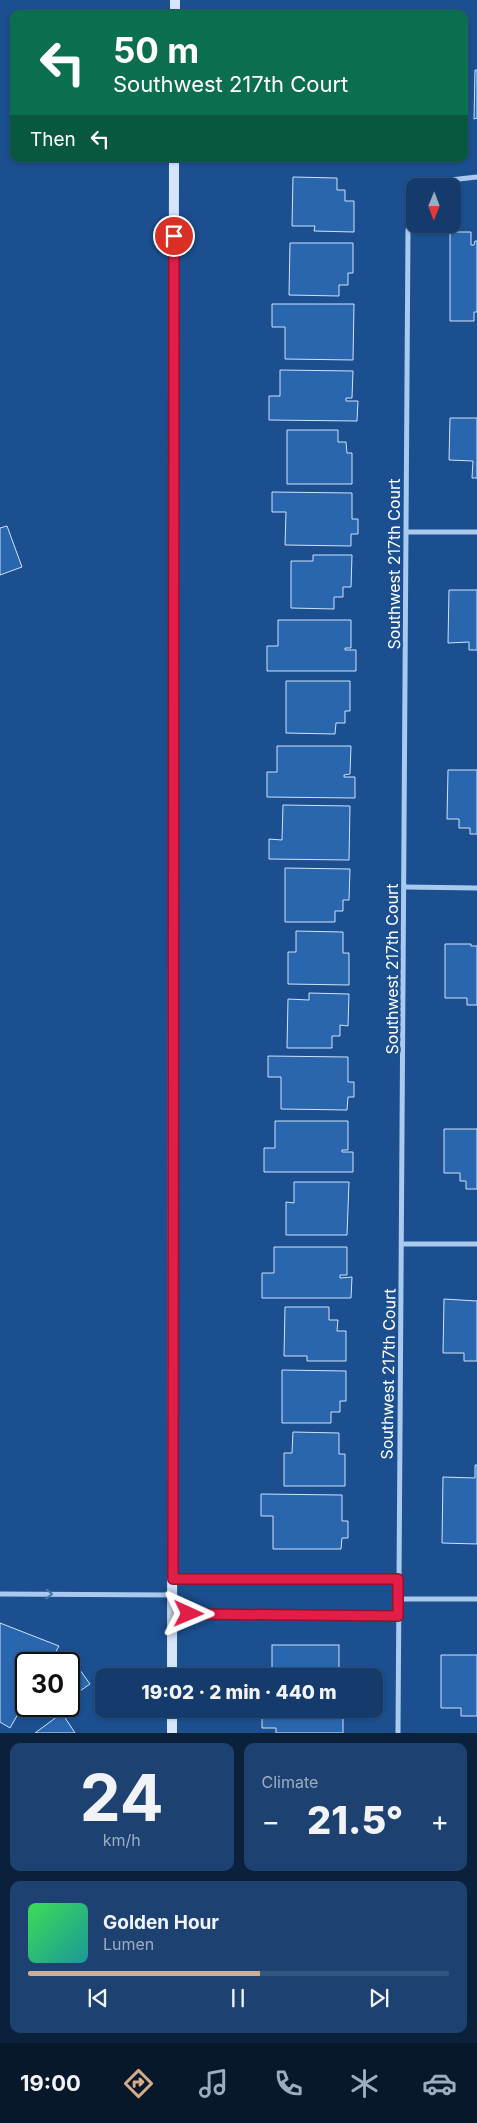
<!DOCTYPE html>
<html lang="en">
<head>
<meta charset="utf-8">
<style>
	:root { --surface:#143b6b; --page:#1d4271; --text:#f1f3f6; --muted:#9dadc1; --line:#33557e; --accent:#d6ab8b }
	body { margin:0; font-family:Inter,sans-serif; background:var(--page); color:var(--text); height:100vh; display:flex; flex-direction:column; font-size:19px; white-space:nowrap }
	* { box-sizing:border-box; margin:0 }
	p { font-size:16px; color:var(--muted) }
	.icon { flex:none; width:28px; height:28px; fill:none; stroke:currentColor; stroke-width:2; stroke-linecap:round; stroke-linejoin:round }
	.map { position:relative; height:1733px; overflow:hidden }
	.details { display:flex; flex-direction:column; gap:10px; padding:10px; background:#0b203b; flex:1 }
	.details>* { flex:none }
	.banner { position:absolute; left:10px; top:10px; width:458px; height:152px; border-radius:10px; box-shadow:0 1px 4px #0004,0 0 0 1px var(--line); background:#0b6e4f; color:#fff; overflow:hidden }
	.needle { width:32px; rotate:181deg }
	.controls { position:absolute; left:406px; top:178px; display:grid; gap:10px }
	.controls a { display:grid; place-items:center; width:55px; height:55px; border-radius:10px; background:var(--surface); box-shadow:0 1px 4px #0004,0 0 0 1px var(--line); font-size:25px }
	.speed { position:absolute; left:15px; top:1652px; display:flex; gap:10px; font-size:25px; font-weight:700; text-align:center }
	.speed>* { display:grid; place-content:center; width:65px; height:65px; border-radius:50%; background:var(--surface); box-shadow:0 1px 4px #0004,0 0 0 1px var(--line); line-height:1 }
	.speed .limit { border:2px solid #111; border-radius:8px; background:#fff; color:#111 }
	.pin { position:absolute; display:grid; place-items:center; width:42px; height:42px; color:#fff; margin:-21px; border:2px solid #fff; border-radius:50%; box-shadow:0 1px 5px #0007 }
	.me { position:absolute; width:55px; margin:-28px; rotate:91deg; stroke-linejoin:round; filter:drop-shadow(0 0 4px #0008) }
	.turn { display:flex; align-items:center; gap:18px; height:105px; padding:0 20px; font-size:22px }
	.turn .icon { width:65px; height:65px; stroke-width:2.5 }
	.turn b { display:block; font-size:35px; line-height:42px }
	.then { display:flex; align-items:center; height:48px; padding:0 20px; background:#0003; gap:10px; font-size:19px }
	.big { font-size:38px; font-weight:800; line-height:1.1 }
	.details .widget { flex:1; display:flex; flex-direction:column; justify-content:center; gap:8px; min-width:0; padding:0 18px; border-radius:10px; background:var(--page) }
	.details .dial { align-items:center; gap:0 }
	.dial b { font-size:65px; line-height:1 }
	.song { display:flex; align-items:center; gap:15px }
	.cover { width:60px; height:60px; border-radius:8px; background:linear-gradient(135deg,hsl(130 70% 55%),hsl(180 70% 35%)) }
	.played { height:5px; border-radius:2px; background:linear-gradient(90deg,var(--accent) 55%,var(--line) 55%) }
	.keys { display:flex; justify-content:space-around; direction:ltr }
	.heat { display:flex; justify-content:space-between; align-items:center; font-size:28px; direction:ltr }
	.details .tiles { flex:1; display:grid; gap:10px; grid-template-columns:1fr 1fr }
	.widget:last-child { grid-column:span 2 }
	.trip { position:absolute; left:95px; top:1668px; width:288px; height:50px; border-radius:10px; background:var(--surface); box-shadow:0 1px 4px #0004,0 0 0 1px var(--line); font-weight:800; line-height:50px; text-align:center }
	.menu { display:flex; height:80px; justify-content:space-around; align-items:center; background:#08182b; color:var(--muted) }
	.menu .icon { width:35px; height:35px }
	.menu .on { color:var(--accent) }
	.menu b { font-size:22px; color:var(--text) }
	.map>svg:first-child { display:block }
	.building { fill:#2a66ad; stroke:#cfe3fa }
	.lines { fill:none; stroke-linecap:round; stroke-linejoin:round }
	.street { stroke:#a9c9ee; stroke-width:5 }
	.secondary { stroke:#d6e6fa; stroke-width:10 }
	.oneway { stroke:#4674ac }
	.route-casing { stroke:#92132f; stroke-width:12 }
	.route { stroke:#e11d48; stroke-width:9 }
	.labels { text-anchor:middle; stroke-width:5; stroke-linejoin:round; paint-order:stroke }
	.street-label { font-size:16px; fill:#fff; stroke:#1b4f8f }
</style>
</head>
<body>
<div class="map">
<svg width="477" height="1733" viewBox="0 0 477 1733">
	<rect width="100%" height="100%" fill="#1b4f8f"/>
	<g class="building">
		<polygon points="475,70 477,70 477,118 474,119"/>
		<polygon points="293,177 337,178 337,190 345,190 345,201 354,201 354,232 314,231 315,226 292,226"/>
		<polygon points="450,232 471,232 471,245 474,245 475,241 477,241 477,312 474,312 474,321 450,321"/>
		<polygon points="290,243 353,243 353,273 348,273 348,285 339,285 339,296 289,295"/>
		<polygon points="272,304 354,304 353,360 285,359 285,327 272,327"/>
		<polygon points="280,370 353,371 352,398 346,398 346,401 358,401 357,421 269,420 269,396 280,396"/>
		<polygon points="450,418 477,418 477,478 472,478 473,461 449,460"/>
		<polygon points="287,430 338,430 338,442 346,442 347,453 352,453 352,484 287,484"/>
		<polygon points="272,492 352,493 352,519 358,519 358,534 351,534 351,546 285,545 286,512 272,512"/>
		<polygon points="7,526 22,567 0,575 0,528"/>
		<polygon points="313,555 352,555 351,587 343,587 343,597 334,597 334,609 291,608 291,561 313,561"/>
		<polygon points="449,590 477,590 477,650 469,650 469,642 448,643"/>
		<polygon points="278,620 351,620 351,648 345,648 345,650 356,650 356,671 267,671 267,646 278,646"/>
		<polygon points="286,681 350,681 350,711 345,711 345,723 336,723 335,734 286,733"/>
		<polygon points="277,746 351,746 350,774 344,775 344,777 355,777 355,798 267,797 267,772 277,772"/>
		<polygon points="448,770 477,770 477,834 470,834 470,828 459,828 459,819 447,819"/>
		<polygon points="283,805 350,806 349,860 269,859 269,839 282,840"/>
		<polygon points="285,868 350,869 349,900 343,900 343,911 335,911 335,922 285,922"/>
		<polygon points="296,931 343,932 343,953 349,953 349,985 288,984 288,952 296,952"/>
		<polygon points="445,944 471,944 471,946 477,946 477,1005 467,1005 467,998 445,998"/>
		<polygon points="309,993 349,994 348,1026 340,1025 340,1036 332,1036 332,1048 287,1048 288,999 309,1000"/>
		<polygon points="268,1056 348,1057 348,1082 354,1082 354,1097 348,1097 347,1110 281,1109 281,1077 268,1077"/>
		<polygon points="275,1121 348,1121 348,1150 342,1150 342,1152 353,1152 353,1172 264,1172 264,1148 275,1148"/>
		<polygon points="444,1129 477,1129 477,1189 466,1189 466,1181 460,1181 460,1173 444,1173"/>
		<polygon points="294,1182 349,1182 347,1235 286,1235 286,1202 294,1203"/>
		<polygon points="274,1247 347,1247 347,1275 340,1275 340,1278 352,1277 351,1298 262,1298 262,1273 274,1273"/>
		<polygon points="444,1299 477,1301 477,1361 464,1361 464,1353 443,1353"/>
		<polygon points="285,1307 329,1307 329,1320 338,1320 337,1331 346,1331 346,1361 307,1361 307,1356 284,1356"/>
		<polygon points="282,1370 346,1371 346,1401 340,1401 340,1412 331,1412 331,1423 282,1423"/>
		<polygon points="293,1432 339,1433 339,1454 345,1454 345,1486 284,1486 284,1453 292,1453"/>
		<polygon points="475,1465 477,1465 477,1544 442,1543 443,1477 475,1478"/>
		<polygon points="261,1494 342,1495 342,1521 348,1521 348,1538 342,1538 341,1549 273,1549 273,1516 261,1516"/>
		<polygon points="0,1623 59,1646 49,1664 26,1664 26,1700 10,1728 0,1722"/>
		<rect x="272" y="1645" width="67" height="31"/>
		<polygon points="441,1655 477,1655 477,1716 461,1716 461,1708 441,1708"/>
		<polygon points="80,1670 90,1684 70,1698 69,1677"/>
		<polygon points="262,1709 343,1709 343,1733 276,1733 276,1728 262,1728"/>
		<polygon points="62,1713 75,1733 35,1733"/>
	</g>
	<g class="lines">
		<g class="street">
			<polyline points="435,186 450,180 477,177"/>
			<polyline points="407,532 477,532"/>
			<polyline points="405,887 477,888"/>
			<polyline points="402,1244 477,1244"/>
			<polyline points="173,1579 398,1579"/>
			<polyline points="0,1594 172,1595"/>
			<polyline points="398,1599 477,1599"/>
			<polyline points="173,1614 398,1616"/>
			<polyline points="398,1733 408,230 415,207"/>
		</g>
		<g class="secondary">
			<polyline points="175,14 175,0"/>
			<polyline points="172,1676 174,159"/>
			<polyline points="172,1733 172,1709"/>
		</g>
	</g>
	<defs><path id="oneway-chevron" d="M-2-3.5L2.5 0L-2 3.5" fill="none" stroke-width="1.6" stroke-linecap="round" stroke-linejoin="round" transform="scale(1.25)"/></defs>
	<use class="oneway" href="#oneway-chevron" transform="translate(49 1594) rotate(1)"/>
	<g class="lines">
		<g class="route-casing">
			<polyline id="route" points="174,236 173,1579 398,1579 398,1616 189,1614"/>
		</g>
		<use href="#route" class="route"/>
	</g>
	<g class="labels">
		<g class="street-label">
			<text transform="translate(394 564) rotate(-90)" y="6">Southwest 217th Court</text>
			<text transform="translate(392 969) rotate(-90)" y="6">Southwest 217th Court</text>
			<text transform="translate(388 1374) rotate(-89)" y="6">Southwest 217th Court</text>
		</g>
	</g>
</svg>
<div class="controls">
<a><svg class="needle" viewBox="-14 -14 28 28"><path d="M0-13l5 13h-10z" fill="#e53935"/><path d="M0 13l5-13h-10z" fill="#9dadc1"/></svg></a>
</div>
<div class="speed"><div class="limit">30</div></div>
<div class="pin" style="left:174px;top:236px;background:#d93025"><svg class="icon" aria-label="arrive" viewBox="0 0 24 24"><path d="M6 21V4h12l-3 4 3 4H6"/></svg></div>
<svg class="me" style="left:189px;top:1614px" viewBox="-20 -20 40 40"><path d="M0-17L14 15 0 8-14 15z" fill="#e11d48" stroke="#fff" stroke-width="4"/></svg>
<div class="trip">19:02 · 2 min · 440 m</div>
<div class="banner">
<div class="turn"><svg class="icon" aria-label="left" viewBox="0 0 24 24"><path d="M17 20v-9H6M10 6l-5 5 5 5"/></svg><div><b>50 m</b>Southwest 217th Court</div></div>
<div class="then">Then<svg class="icon" aria-label="left" viewBox="0 0 24 24"><path d="M17 20v-9H6M10 6l-5 5 5 5"/></svg></div>
</div>
</div>
<section class="details">
<div class="tiles">
<div class="widget dial"><b>24</b><p>km/h</p></div>
<div class="widget"><p>Climate</p>
<div class="heat"><a>−</a><b class="big">21.5°</b><a>+</a></div>
</div>
<div class="widget">
<div class="song"><i class="cover"></i><div><b>Golden Hour</b><p>Lumen</p></div></div>
<div class="played"></div>
<div class="keys"><svg class="icon" aria-label="previous" viewBox="0 0 24 24"><path d="M18 5L8 12l10 7zM5 5v14"/></svg><svg class="icon" aria-label="pause" viewBox="0 0 24 24"><path d="M8 5v14M16 5v14"/></svg><svg class="icon" aria-label="next" viewBox="0 0 24 24"><path d="M6 5l10 7-10 7zM19 5v14"/></svg></div>
</div>
</div>
</section>
<nav class="menu">
<b>19:00</b>
<svg class="icon on" aria-label="directions" viewBox="0 0 24 24"><path d="M12 3l9 9-9 9-9-9zM9 14v-3h6M13 9l2 2-2 2"/></svg>
<svg class="icon" aria-label="music" viewBox="0 0 24 24"><path d="M9 18V5l10-2v13"/><circle cx="6" cy="18" r="3"/><circle cx="16" cy="16" r="3"/></svg>
<svg class="icon" aria-label="phone" viewBox="0 0 24 24"><path d="M5 4h4l2 5-3 2q2 4 5 5l2-3 5 2v4C11 20 4 13 5 4z"/></svg>
<svg class="icon" aria-label="climate" viewBox="0 0 24 24"><path d="M12 3v18M4 7l16 10M4 17L20 7"/></svg>
<svg class="icon" aria-label="car" viewBox="0 0 24 24"><path d="M5 17H2v-5l4-1 3-4h7l3 4 3 1v5h-3M9 17h6M6 11h13"/><circle cx="7" cy="17" r="2"/><circle cx="17" cy="17" r="2"/></svg>
</nav>
</body>
</html>
